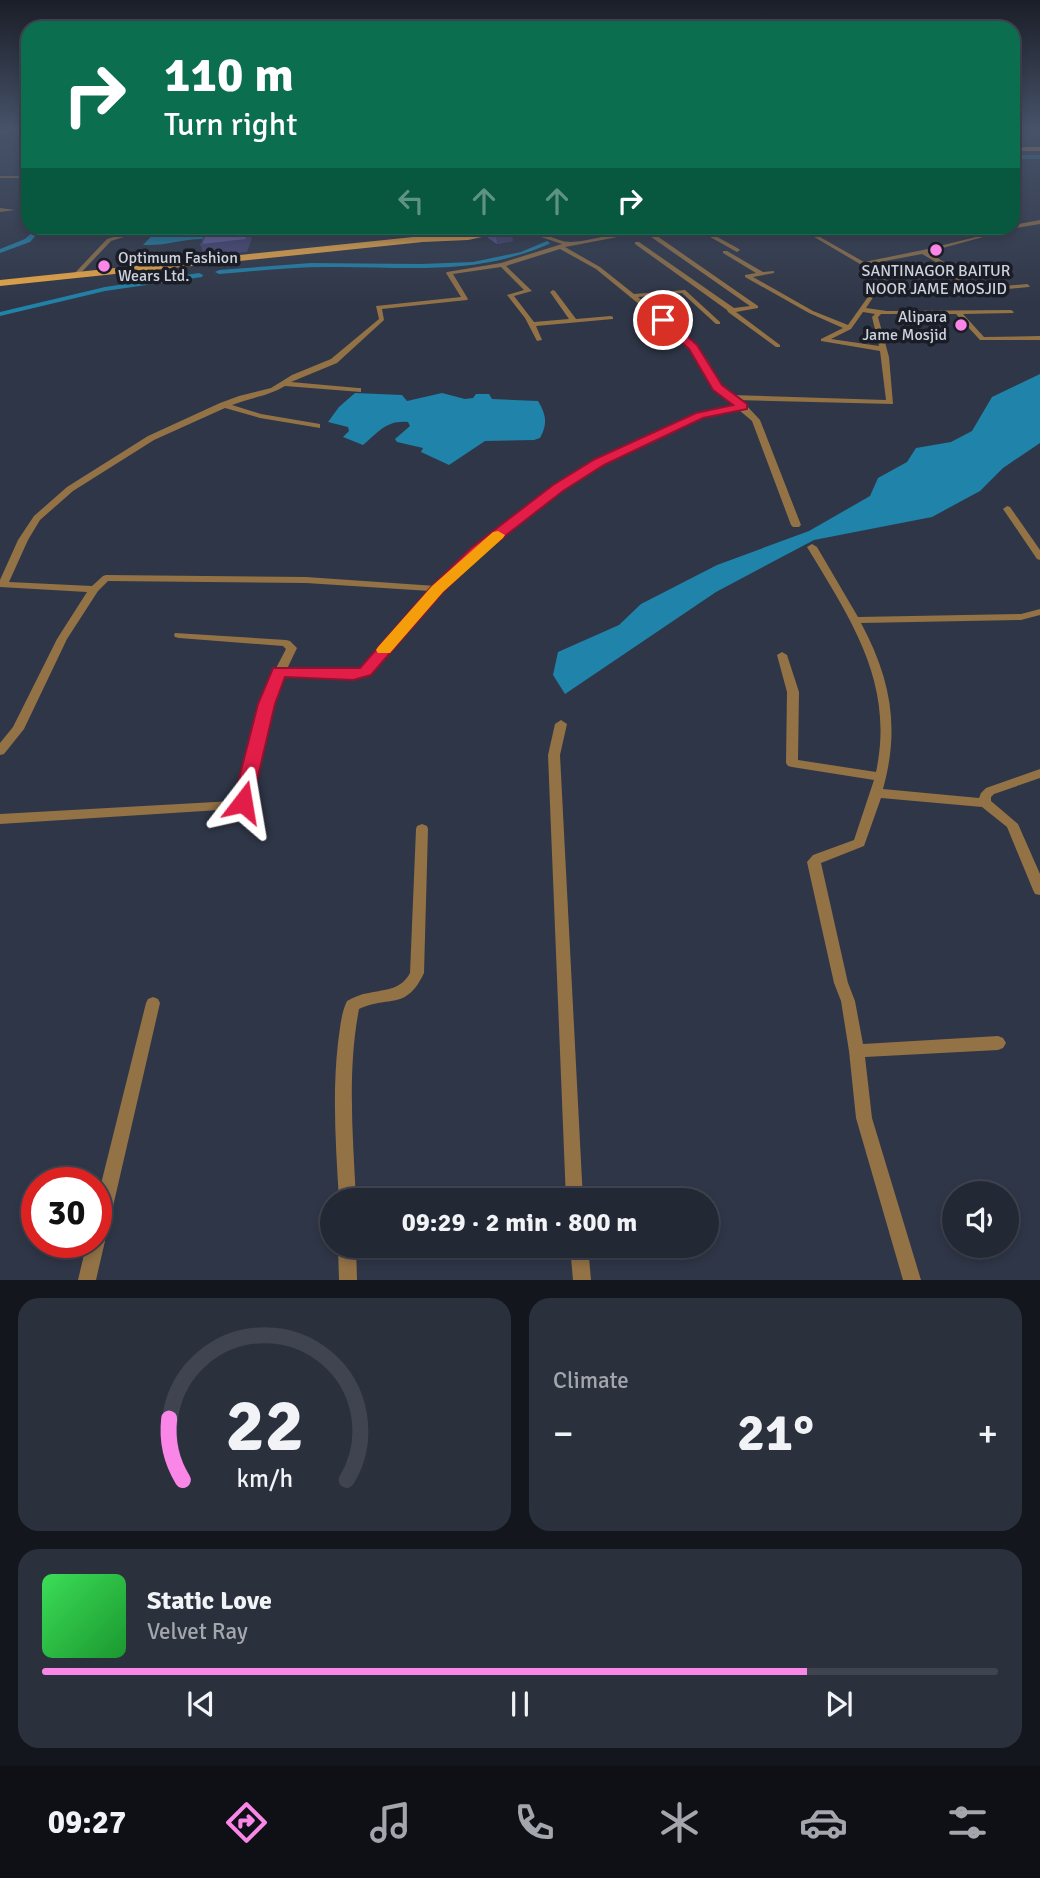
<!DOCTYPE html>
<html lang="en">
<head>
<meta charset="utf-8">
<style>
	:root { --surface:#232835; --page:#2b303d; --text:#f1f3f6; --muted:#a3a6ad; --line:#404450; --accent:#fa87e7 }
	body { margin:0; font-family:Signika,sans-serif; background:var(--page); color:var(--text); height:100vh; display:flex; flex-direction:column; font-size:26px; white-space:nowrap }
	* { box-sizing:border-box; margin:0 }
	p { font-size:23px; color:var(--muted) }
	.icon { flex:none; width:38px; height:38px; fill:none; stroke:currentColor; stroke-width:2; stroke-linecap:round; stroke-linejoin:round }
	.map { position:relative; height:1280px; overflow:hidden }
	.panel { display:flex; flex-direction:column; gap:18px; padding:18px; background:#13161d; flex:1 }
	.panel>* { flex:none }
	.guide { position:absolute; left:21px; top:21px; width:999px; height:214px; border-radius:21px; box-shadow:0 4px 10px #0003,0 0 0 2px var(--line); background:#0b6e4f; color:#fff; overflow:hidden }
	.fabs { position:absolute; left:942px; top:1181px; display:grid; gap:14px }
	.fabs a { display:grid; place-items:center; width:77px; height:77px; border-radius:50%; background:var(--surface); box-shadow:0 4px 10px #0003,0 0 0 2px var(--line); font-size:35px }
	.speed { position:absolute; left:21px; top:1167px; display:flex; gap:14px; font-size:35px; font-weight:700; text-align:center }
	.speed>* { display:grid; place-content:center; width:91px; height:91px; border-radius:50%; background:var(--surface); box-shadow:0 4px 10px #0003,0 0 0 2px var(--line); line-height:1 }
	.speed .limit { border:10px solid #d22; background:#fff; color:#111 }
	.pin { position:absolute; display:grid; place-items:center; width:60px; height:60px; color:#fff; margin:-30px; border:4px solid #fff; border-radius:50%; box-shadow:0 2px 7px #0007 }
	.me { position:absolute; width:77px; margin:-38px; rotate:14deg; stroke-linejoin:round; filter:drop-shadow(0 0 5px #0008) }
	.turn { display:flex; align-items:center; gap:24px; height:147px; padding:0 28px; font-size:32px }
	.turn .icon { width:91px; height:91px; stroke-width:2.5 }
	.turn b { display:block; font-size:49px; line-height:60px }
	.lanes { display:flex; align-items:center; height:66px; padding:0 28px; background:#0003; justify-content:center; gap:35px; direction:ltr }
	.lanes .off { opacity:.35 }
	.big { font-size:52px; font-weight:800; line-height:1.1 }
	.panel .tile { flex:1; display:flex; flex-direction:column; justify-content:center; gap:10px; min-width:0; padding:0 24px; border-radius:21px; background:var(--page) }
	.panel .dial { align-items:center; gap:0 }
	.dial svg { height:182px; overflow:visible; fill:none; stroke:var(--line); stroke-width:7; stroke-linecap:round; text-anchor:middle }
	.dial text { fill:var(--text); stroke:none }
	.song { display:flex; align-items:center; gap:21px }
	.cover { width:84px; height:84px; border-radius:10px; background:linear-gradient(135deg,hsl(130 70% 55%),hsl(130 70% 35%)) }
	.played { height:7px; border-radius:4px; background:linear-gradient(90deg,var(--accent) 80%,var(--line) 80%) }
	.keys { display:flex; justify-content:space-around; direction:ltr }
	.heat { display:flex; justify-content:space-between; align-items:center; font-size:38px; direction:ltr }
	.panel .tiles { flex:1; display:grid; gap:18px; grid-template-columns:1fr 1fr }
	.tile:last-child { grid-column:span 2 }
	.trip { position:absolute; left:320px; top:1188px; width:399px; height:70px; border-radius:35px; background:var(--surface); box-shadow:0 4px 10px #0003,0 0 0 2px var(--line); font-weight:800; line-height:70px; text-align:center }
	.dock { display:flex; height:112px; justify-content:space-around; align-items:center; background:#0e1015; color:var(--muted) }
	.dock .icon { width:49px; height:49px }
	.dock .on { color:var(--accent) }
	.dock b { font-size:32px; color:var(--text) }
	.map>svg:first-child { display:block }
	.water { fill:#2083aa }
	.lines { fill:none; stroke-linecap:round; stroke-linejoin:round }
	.canal { fill:#2083aa; fill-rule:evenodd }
	.minor { fill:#937246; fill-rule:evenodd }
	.primary { fill:#efaa46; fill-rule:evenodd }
	.wall { fill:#58548f }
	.shaded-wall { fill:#474574 }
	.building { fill:#6662a6; stroke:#474574; stroke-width:2 }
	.route { fill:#e11d48; stroke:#92132f; stroke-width:2 }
	.slow { fill:#f59e0b }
	.poi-dot { fill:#fa87e7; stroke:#1a1d26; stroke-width:2.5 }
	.labels { text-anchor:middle; stroke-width:7; stroke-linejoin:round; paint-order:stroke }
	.far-poi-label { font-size:16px; fill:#cdd2dd; stroke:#1a1d26; text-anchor:start }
</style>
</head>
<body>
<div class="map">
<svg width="1040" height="1280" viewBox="0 0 1040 1280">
	<rect width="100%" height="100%" fill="#2f3647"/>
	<g class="water">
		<path d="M182,228L206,233L203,239C181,239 166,246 143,245L158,229Z"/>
		<polygon points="1040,374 1040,443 1003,468 980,491 932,517 814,540 716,592 565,694 553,675 558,652 619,625 641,604 717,565 809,531 870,496 878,478 907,462 916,448 951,442 972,431 992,397"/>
		<path d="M355,393L402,395L407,401L442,393L465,399L473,398L476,394H489L492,399L538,401C546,414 548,424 540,438L534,440L485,441L449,465L421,452L423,448L397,442L395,439L410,426L408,422C386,420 379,432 363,445L343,437L349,431L348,427L328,422L339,407Z"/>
	</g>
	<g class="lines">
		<g class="canal">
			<rect x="1013" y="155" width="27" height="4"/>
			<polygon points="37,228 43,228 30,242 0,253 0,249 25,239"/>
			<polygon points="587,228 595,228 576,235 573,233"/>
			<path d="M547,241L550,243L549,244C472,277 407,266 327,267C291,267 255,271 219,274L215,272L219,270L311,263L421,264L473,262L521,252Z"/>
			<polygon points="199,273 203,275 202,277 105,291 0,316 0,312 105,287"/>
		</g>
		<g class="minor">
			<polygon points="9,128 14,128 0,135 0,132"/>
			<rect x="0" y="176" width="28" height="2"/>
			<polygon points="0,208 15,210 0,212"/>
			<path d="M1040,220V224L1016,228L928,252L952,267L969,289L1027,284L1030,286L1029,287L967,293H876L866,308L887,311L1011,310L1014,312L1013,313L963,314L984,337L1040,336V340H980L956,314H881L878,317L889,357L893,404L736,400L746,405L760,420L801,525L799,527H793L791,525L752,421L739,410L702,417L603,464L561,490L480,553L441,591L369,673L353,678L284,676L274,704L247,804L235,809L0,824V814L233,801L238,798L263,704L274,672L286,649L283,646L179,638L175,637L174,635L175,633L286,640L290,641L297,648L287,669L352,672L361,669L430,591L306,583L108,581L98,591L67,639L24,729L4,754L0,755V743L13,727L57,639L87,592L0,587V580L18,540L34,516L67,487L148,436L220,403L239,396L271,388L292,375L331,359L379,319L376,306L461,297L446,273L447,272L501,263L562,244L538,236L524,228C539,228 554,242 571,242C596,241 621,229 647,229L758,306V308L736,312L780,345V347H776L728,312L727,310L635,244V242H639L734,308L750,306L644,232L565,247L600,267L634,294L685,290L720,322V324H716L682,293L638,297C661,316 689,334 706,358C716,372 716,382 731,395L886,400L880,351L821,341V339L843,328L809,313L745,277V275L756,273L723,253V251H727L763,272L774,271V273L753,277L813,311L848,325L882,277L799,228H804L864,262L923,250L1013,228V225ZM560,249L596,269L683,340L700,360L714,389L735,406L697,413L597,460L555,486L474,549L436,586L306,577L106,575L103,576L92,586L9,582L28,540L40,520L73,491L154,440L225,408L260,418L320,428V424L261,414L232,405C249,398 269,396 285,386L361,392V388H358L291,382L337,363L384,320L382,309L467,300L468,299L453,274L501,267L524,290L507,295L525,318L537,341L542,340L536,326L613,319V317L611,316L576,319L555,291L553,290L550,292L569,319L534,322L514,296L532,291L506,266ZM922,254L948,269L962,289H879L888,276L869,264ZM863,312L875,314L872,317L879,346L831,339L851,329Z"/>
			<polygon points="127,228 133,228 124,237 111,241 76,278 72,278 72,276 107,239 120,235"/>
			<polygon points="420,228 425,228 425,240 420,239"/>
			<polygon points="750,228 766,228 763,230 712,234 739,249 740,250 737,252 703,233 706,231"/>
			<polygon points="1007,506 1010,507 1040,550 1040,560 1037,559 1003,509"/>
			<path d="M812,544L817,547L858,617L1021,614L1040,609V615L1021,620L861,623C891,679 900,728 883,789L979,798L981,793L986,788L1040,769V778L994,794L991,797V801L1018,824L1040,874V895L1035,894L1033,890L1007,827L982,807L881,798L864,846L821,863L848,983L855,1001L863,1044L998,1036L1003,1038L1006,1043L1003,1048L998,1050L865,1057L872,1118L921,1280H903L856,1118L849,1051L841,1001L834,983L807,862L813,855L854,840L874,780L792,767L788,766L786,763L787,692L777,655L782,652L787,655L799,692L798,760L876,772C895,683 851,620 807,547Z"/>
			<polygon points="561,720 567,724 560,755 583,1200 566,1200 548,755 555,724"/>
			<path d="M422,824L427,826L428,829L424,973C406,1011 390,995 359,1009C347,1072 353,1136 356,1200H339C336,1149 332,1095 338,1043C340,1029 341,1013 347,1001C354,997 361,994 369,993C386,989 401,990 410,973L416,829L417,826Z"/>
			<polygon points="153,997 158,999 160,1003 96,1280 78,1280 87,1242 96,1242 96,1204 146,1003 148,999"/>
			<polygon points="338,1246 356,1246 357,1280 339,1280"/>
			<polygon points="570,1246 588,1246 591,1280 573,1280"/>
		</g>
		<g class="primary">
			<rect x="1013" y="147" width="27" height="4"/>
			<polygon points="506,228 524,228 468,240 423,242 0,286 0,280 423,236 468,234"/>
		</g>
	</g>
	<polygon class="wall" points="488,230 513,241 497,244 488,238"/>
	<g class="shaded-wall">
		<polygon points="250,228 252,238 247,252 203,256 201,245"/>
		<polygon points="512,233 513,241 497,244 496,236"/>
	</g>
	<g class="building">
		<polygon points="250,228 246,240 201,245 207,229"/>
		<polygon points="500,228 504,228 512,233 496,236 488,230"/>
	</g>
	<linearGradient id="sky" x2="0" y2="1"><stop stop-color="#1a1e27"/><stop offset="0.42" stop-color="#475269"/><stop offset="1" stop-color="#475269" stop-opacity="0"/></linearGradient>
	<rect width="1040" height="307" fill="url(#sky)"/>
	<polygon class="route" points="659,318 667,318 697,345 722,385 747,404 747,409 703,418 604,465 563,491 482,554 443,592 371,675 353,680 285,677 275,704 252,802 250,806 236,806 233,802 258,704 273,668 360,668 432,586 471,548 553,485 595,459 696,413 733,405 713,390 689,349 659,322"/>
	<polygon class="slow" points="498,531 505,535 503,538 443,592 390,653 378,653 376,650 378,647 432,586 493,532"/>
	<g class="poi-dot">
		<circle cx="936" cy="250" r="7"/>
		<circle cx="104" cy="266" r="7"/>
		<circle cx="961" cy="325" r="7"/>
	</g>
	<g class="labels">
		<g class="far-poi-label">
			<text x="118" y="263">Optimum Fashion<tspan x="118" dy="18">Wears Ltd.</tspan></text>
			<text x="936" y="276" text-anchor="middle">SANTINAGOR BAITUR<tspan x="936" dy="18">NOOR JAME MOSJID</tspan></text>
			<text x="947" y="322" text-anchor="end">Alipara<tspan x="947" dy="18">Jame Mosjid</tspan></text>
		</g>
	</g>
</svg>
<div class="fabs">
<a><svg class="icon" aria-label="sound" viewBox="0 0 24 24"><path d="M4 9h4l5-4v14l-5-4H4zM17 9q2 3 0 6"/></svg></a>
</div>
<div class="speed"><div class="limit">30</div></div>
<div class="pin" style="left:663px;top:320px;background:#d93025"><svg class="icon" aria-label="arrive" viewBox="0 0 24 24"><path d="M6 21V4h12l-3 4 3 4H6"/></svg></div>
<svg class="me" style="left:243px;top:802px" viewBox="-20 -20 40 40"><path d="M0-17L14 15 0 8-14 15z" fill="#e11d48" stroke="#fff" stroke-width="4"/></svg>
<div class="trip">09:29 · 2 min · 800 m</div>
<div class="guide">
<div class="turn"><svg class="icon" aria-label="right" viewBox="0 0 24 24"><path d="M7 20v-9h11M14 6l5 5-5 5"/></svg><div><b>110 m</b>Turn right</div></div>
<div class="lanes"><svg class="icon off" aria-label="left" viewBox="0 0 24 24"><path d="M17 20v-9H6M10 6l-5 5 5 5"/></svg><svg class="icon off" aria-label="ahead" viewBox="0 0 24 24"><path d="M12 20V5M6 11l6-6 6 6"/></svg><svg class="icon off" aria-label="ahead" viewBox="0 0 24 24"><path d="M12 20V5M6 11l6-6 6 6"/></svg><svg class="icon" aria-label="right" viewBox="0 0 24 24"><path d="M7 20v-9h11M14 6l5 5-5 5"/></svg></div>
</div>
</div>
<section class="panel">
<div class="tiles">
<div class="tile dial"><svg viewBox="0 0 100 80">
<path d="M14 69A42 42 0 1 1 86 69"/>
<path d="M14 69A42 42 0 0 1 8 42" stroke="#fa87e7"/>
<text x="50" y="56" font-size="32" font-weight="700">22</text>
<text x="50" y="72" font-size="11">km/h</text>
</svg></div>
<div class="tile"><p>Climate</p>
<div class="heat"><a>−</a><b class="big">21°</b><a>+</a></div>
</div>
<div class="tile">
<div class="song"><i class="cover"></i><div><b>Static Love</b><p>Velvet Ray</p></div></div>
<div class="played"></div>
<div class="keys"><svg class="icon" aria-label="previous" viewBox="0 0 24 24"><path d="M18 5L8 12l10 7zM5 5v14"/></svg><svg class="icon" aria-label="pause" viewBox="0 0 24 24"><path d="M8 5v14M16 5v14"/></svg><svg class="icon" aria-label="next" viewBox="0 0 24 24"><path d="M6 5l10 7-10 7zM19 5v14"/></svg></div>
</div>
</div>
</section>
<nav class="dock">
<b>09:27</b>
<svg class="icon on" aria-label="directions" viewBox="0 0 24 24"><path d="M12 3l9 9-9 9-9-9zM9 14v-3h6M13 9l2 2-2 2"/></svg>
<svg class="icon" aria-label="music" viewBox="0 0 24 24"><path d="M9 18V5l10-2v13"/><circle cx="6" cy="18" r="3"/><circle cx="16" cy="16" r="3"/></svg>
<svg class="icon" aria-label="phone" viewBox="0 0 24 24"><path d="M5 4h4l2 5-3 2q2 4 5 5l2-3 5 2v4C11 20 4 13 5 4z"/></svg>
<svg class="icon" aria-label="climate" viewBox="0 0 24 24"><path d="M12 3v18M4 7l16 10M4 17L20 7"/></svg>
<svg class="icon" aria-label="car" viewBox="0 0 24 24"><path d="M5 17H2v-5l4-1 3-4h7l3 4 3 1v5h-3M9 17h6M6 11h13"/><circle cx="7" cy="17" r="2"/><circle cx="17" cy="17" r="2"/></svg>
<svg class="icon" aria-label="filters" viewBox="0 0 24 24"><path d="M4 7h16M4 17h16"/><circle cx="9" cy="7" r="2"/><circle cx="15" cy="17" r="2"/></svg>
</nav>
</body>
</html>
